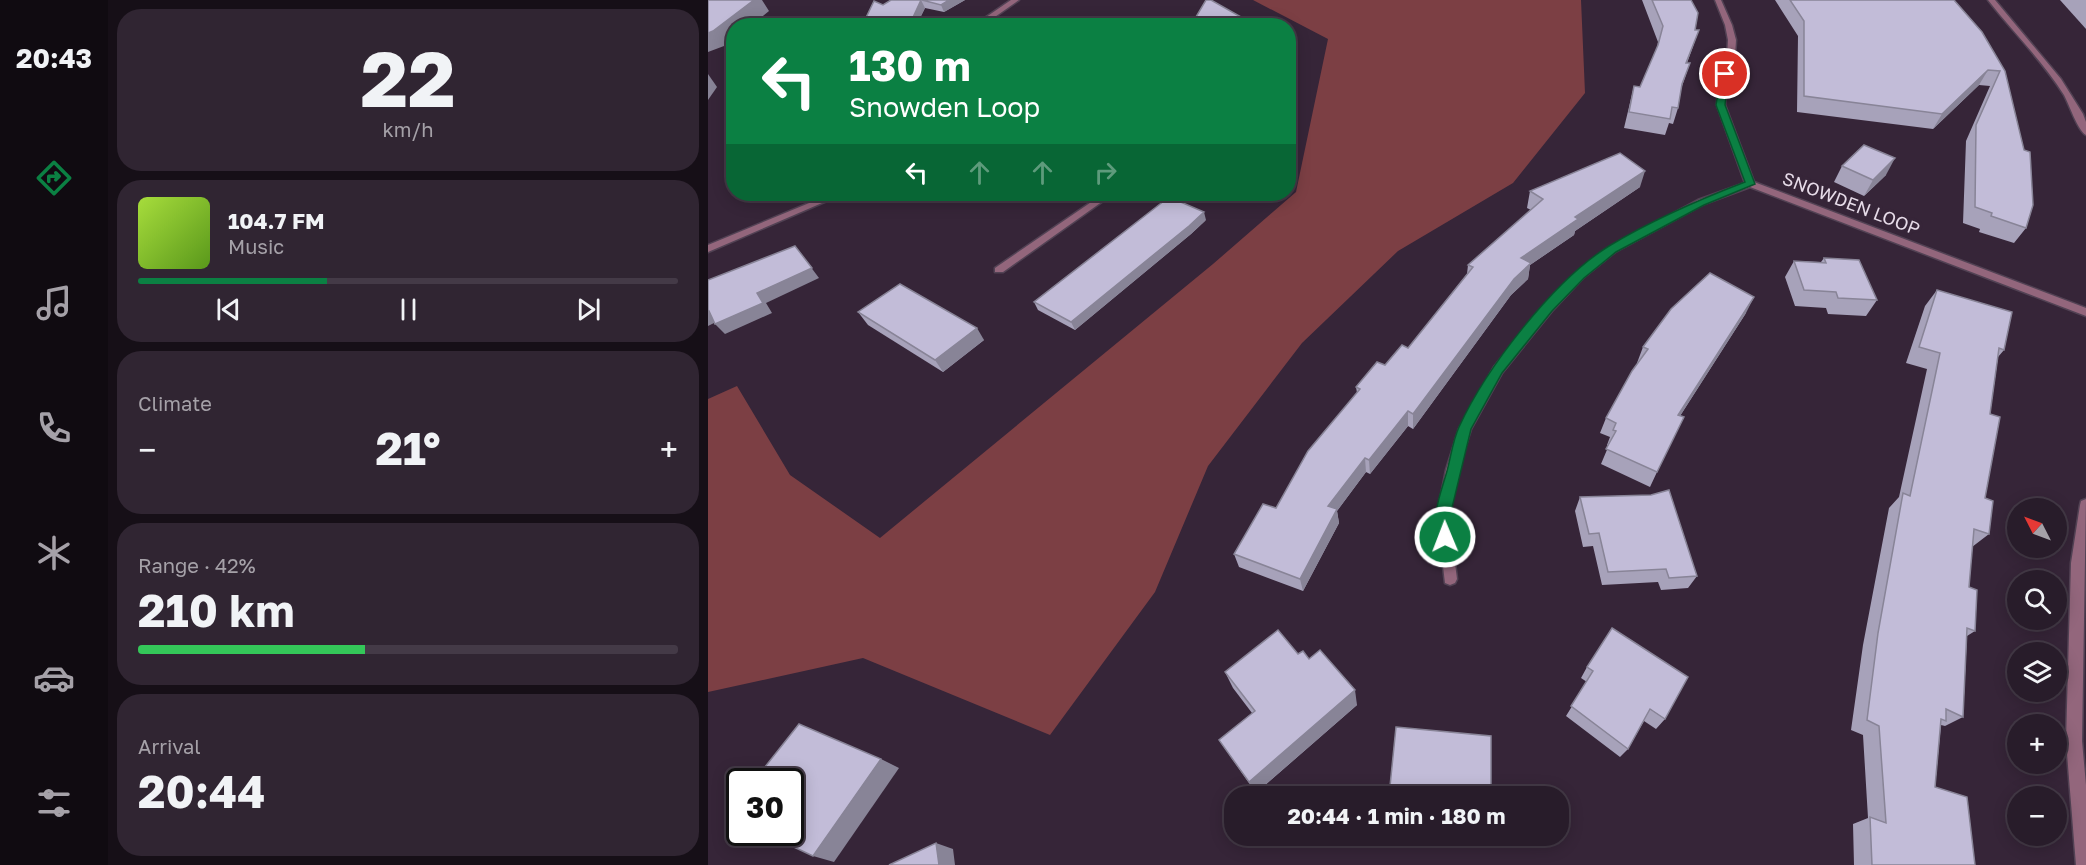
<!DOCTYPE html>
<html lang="en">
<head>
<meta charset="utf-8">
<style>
	:root { --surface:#281c2a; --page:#302532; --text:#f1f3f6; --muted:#a5a1a8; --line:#443a47; --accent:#0b8043 }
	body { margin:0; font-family:"Golos Text",sans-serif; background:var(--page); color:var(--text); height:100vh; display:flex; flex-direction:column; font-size:22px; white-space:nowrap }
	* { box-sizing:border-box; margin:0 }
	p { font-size:20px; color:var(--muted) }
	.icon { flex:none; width:33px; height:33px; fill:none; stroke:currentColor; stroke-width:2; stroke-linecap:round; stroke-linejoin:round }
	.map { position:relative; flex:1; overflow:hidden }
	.side { display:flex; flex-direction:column; gap:9px; padding:9px; background:#160f17; width:600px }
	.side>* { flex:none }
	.top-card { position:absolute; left:18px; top:18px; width:570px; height:183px; border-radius:24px; box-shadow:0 3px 15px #0003,0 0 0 2px var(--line); background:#0b8043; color:#fff; overflow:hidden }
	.needle { width:39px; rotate:312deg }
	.buttons { position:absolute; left:1299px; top:498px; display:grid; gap:12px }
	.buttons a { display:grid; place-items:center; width:60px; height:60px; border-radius:50%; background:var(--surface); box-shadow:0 3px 15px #0003,0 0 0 2px var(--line); font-size:30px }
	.speed { position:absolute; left:18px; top:768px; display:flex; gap:12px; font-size:30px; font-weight:700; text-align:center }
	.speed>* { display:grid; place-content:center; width:78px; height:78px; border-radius:50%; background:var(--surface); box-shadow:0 3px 15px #0003,0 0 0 2px var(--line); line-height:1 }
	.speed .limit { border:3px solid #111; border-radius:9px; background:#fff; color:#111 }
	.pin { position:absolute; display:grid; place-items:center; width:51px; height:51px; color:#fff; margin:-26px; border:3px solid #fff; border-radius:50%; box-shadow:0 2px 6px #0007 }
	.me { position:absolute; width:66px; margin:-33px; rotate:359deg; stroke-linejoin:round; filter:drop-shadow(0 0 4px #0008) }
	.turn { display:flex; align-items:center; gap:21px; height:126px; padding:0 24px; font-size:27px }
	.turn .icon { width:78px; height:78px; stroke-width:2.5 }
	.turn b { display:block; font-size:42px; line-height:51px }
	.lanes { display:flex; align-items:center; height:57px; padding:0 24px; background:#0003; justify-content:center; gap:30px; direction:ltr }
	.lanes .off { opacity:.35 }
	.big { font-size:45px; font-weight:700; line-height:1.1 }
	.side .tile { flex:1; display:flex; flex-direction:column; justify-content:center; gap:9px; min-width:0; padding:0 21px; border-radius:24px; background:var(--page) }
	.side .dial { align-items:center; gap:0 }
	.dial b { font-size:78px; line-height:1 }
	.song { display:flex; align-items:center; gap:18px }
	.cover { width:72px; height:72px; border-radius:9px; background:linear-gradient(135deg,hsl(80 70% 55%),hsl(90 70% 35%)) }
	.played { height:6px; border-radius:3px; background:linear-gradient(90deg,var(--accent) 35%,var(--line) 35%) }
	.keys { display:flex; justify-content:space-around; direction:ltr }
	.heat { display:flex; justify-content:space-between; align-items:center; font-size:33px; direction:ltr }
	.charge { height:9px; border-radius:4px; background:linear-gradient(90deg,#34c759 42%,var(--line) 0) }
	.trip { position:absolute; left:516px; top:786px; width:345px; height:60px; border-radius:24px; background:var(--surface); box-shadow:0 3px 15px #0003,0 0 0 2px var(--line); font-weight:700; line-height:60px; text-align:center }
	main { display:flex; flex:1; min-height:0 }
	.tab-bar { display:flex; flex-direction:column; width:108px; justify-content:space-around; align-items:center; background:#100b11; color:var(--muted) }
	.tab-bar .icon { width:42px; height:42px }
	.tab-bar .on { color:var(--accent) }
	.tab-bar b { font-size:27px; color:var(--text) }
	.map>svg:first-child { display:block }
	.green { fill:#7c3f44 }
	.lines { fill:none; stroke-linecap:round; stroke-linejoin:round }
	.minor-casing { stroke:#524254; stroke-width:3 }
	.minor { fill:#93667c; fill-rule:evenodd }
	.wall { fill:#a7a2ba }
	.shaded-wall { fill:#888497 }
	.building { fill:#c2bcd8; stroke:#888497; stroke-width:1.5 }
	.route { fill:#0b8043; stroke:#07532c; stroke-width:1.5 }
	.labels { text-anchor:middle; stroke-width:6; stroke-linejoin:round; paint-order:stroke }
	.far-street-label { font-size:18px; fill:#e6dbe8; stroke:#362538 }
</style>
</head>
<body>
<main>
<nav class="tab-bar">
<b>20:43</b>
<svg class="icon on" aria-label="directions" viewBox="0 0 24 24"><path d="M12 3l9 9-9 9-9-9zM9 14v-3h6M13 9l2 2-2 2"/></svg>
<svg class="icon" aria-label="music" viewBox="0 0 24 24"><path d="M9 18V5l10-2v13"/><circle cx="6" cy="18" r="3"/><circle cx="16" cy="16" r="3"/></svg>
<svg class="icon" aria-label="phone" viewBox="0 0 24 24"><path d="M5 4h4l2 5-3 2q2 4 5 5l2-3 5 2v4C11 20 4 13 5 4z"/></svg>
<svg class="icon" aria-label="climate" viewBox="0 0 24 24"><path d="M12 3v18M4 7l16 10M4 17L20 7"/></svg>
<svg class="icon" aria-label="car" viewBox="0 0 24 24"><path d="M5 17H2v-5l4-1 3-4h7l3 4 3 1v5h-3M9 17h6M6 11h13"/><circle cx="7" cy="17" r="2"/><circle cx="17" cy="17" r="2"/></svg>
<svg class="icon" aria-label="filters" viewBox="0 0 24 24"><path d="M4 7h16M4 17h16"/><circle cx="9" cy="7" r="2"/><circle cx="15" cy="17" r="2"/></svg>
</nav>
<section class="side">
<div class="tile dial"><b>22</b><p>km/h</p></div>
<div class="tile">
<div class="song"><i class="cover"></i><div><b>104.7 FM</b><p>Music</p></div></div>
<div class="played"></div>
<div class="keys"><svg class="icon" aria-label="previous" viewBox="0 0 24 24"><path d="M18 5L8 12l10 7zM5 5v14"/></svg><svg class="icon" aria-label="pause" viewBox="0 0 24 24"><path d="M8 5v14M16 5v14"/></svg><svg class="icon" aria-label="next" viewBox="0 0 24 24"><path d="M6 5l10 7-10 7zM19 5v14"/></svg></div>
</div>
<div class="tile"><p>Climate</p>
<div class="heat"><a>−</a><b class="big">21°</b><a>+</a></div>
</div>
<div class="tile"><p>Range · 42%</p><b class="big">210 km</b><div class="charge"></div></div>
<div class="tile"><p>Arrival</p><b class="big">20:44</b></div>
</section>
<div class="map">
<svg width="1378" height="865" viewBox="0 0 1378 865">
	<rect width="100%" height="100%" fill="#362538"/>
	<polygon class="green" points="545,0 873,0 877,93 805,183 690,251 594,343 500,466 447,592 342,735 155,658 0,692 0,399 29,386 82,475 172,538 505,264 588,192 620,39"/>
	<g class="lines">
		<g class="minor-casing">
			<g id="minor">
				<polygon points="303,0 311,0 274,26 265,26"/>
				<polygon points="1007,0 1013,0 1024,25 1028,40 1027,56 1018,88 1017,105 1046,182 1378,308 1378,316 1042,187 996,204 907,252 876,277 844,311 794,373 763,429 750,470 741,516 749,579 747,583 742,585 737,583 729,516 738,470 751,429 786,367 836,305 868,273 901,248 990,200 1037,183 1009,105 1010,88 1019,56 1020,40 1017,25"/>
				<path d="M1280,0H1287L1353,79L1375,114L1378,122V135C1370,131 1361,104 1356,95C1334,60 1305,32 1280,0Z"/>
				<polygon points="123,194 135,194 0,252 0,245"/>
				<polygon points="395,194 405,194 295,272 287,272 287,268"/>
				<polygon points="1378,499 1374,741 1378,785 1378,865 1368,865 1358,741 1363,563 1372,505 1373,501"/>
			</g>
		</g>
		<use href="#minor" class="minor"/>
	</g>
	<g class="wall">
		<polygon points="183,0 257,0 236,12 217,8 208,26 154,26"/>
		<polygon points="934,0 983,0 987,30 991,30 979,63 982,63 973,89 970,108 965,124 961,123 957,135 916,128 926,86 932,87 949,48 950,42"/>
		<polygon points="1067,0 1246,0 1297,71 1318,228 1306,243 1271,232 1272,229 1255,223 1258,141 1282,86 1271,85 1225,129 1089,112 1090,36"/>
		<polygon points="1352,0 1378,0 1378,29"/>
		<polygon points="482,20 549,26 483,26"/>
		<polygon points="1134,166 1178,175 1156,196 1126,182"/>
		<polygon points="932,187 867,231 866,235 822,265 820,279 803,295 705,429 700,426 662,474 658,472 629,511 631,523 595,591 531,567 526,554 568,508 649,393 648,387 700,348 759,274 760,265 823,210 819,208 822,191"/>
		<polygon points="498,220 483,234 367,330 330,310 326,302"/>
		<polygon points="1116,258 1169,300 1158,316 1120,314 1118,308 1087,306 1077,277 1086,261 1113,262"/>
		<polygon points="1229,290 1296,350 1290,357 1282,414 1277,498 1281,534 1264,547 1261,587 1267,631 1259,636 1255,717 1237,726 1233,725 1227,787 1267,865 1146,865 1145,824 1160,818 1155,735 1143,730 1155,645 1181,508 1191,497 1219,369 1198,363 1217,306"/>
		<polygon points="150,312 276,340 235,372 160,325"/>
		<polygon points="1038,313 972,416 949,472 942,487 893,464 901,445 899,445 902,437 892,433 898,418 930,363 929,363 935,347"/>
		<polygon points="872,497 989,576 980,588 953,590 950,582 894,585 885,546 875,547 867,511"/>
		<polygon points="590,654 601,659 649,705 548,793 511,740 544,713 525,688 517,672"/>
		<polygon points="879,667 957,719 948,729 936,721 920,749 912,757 858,716 879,682 873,678"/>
	</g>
	<g class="shaded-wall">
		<polygon points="46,0 54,0 61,11 43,26 26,26 26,39 16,46 0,52 0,33"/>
		<polygon points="213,0 217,8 208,26 201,26"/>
		<polygon points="241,0 257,0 236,12 233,5"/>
		<polygon points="588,48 589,56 580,60 580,52"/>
		<polygon points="1280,70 1271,85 1225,129 1234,114"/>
		<polygon points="0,74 9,87 0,100"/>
		<polygon points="1187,158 1178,175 1156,196 1165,180"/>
		<polygon points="937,171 932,187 867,231 866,235 822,265 820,279 803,295 705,429 705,414 806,279 813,258 867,217"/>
		<polygon points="496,212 498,220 483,234 367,330 363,322"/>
		<polygon points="87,246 111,278 58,303 64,313 17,334 7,324"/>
		<polygon points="1046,297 1038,313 963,430 970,415"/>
		<polygon points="1,311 10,321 0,326 0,312"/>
		<polygon points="269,328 276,340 235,372 227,360"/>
		<polygon points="700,411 700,426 662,474 661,460"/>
		<polygon points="657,458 658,472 629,511 631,523 595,591 592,579 620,506"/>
		<polygon points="647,690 649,705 548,793 541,782"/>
		<polygon points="173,759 191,768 126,862 105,856"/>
		<polygon points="228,843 245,849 247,865 231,865"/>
	</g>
	<g class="building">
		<polygon points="0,0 46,0 5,31 0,33"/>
		<polygon points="183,0 213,0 201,26 154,26 166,1 175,5"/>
		<polygon points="214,0 241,0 233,5"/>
		<polygon points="498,0 503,0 549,26 491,26 482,20 488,17"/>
		<polygon points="944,0 983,0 990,13 987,30 991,30 978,63 982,63 974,84 970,108 964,107 962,119 921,112 926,86 932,87 950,45 955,26"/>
		<polygon points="1082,0 1246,0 1274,32 1297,71 1316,150 1322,152 1325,205 1318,228 1283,216 1284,213 1267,207 1268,125 1292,71 1280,70 1234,114 1096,96 1096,21"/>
		<polygon points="580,43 588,48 580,52"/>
		<polygon points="1156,145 1187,158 1165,180 1134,166"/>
		<polygon points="912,153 937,171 867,217 870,219 813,258 823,263 806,279 705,414 700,411 661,460 657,458 620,506 629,509 592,579 526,554 555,504 568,508 600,451 652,389 648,387 669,362 677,365 694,345 700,348 765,267 760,265 835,199 822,191"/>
		<polygon points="461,197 496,212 481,226 363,322 326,302"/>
		<polygon points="87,246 104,268 49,293 55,303 7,324 1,311 0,312 0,280"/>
		<polygon points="1116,258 1151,260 1169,300 1130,298 1128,292 1096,290 1086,261 1118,263"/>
		<polygon points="1002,273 1046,297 970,415 976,417 949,472 898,449 908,431 905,430 908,423 898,418 924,371 940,349 935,347 963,309"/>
		<polygon points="192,284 269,328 227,360 150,312"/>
		<polygon points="1229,290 1304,312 1296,350 1291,348 1282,414 1292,417 1277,498 1285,501 1281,534 1266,529 1261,587 1269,590 1267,631 1259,628 1255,717 1238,709 1238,721 1233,719 1227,787 1259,797 1267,865 1164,865 1162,817 1178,823 1171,726 1159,720 1170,633 1195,493 1202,496 1232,353 1211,347"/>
		<polygon points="961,490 989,576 961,578 958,569 900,572 891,533 881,534 872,497 943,495"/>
		<polygon points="904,628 980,677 957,719 942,709 920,749 863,706 885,671 879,667"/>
		<polygon points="570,630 590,654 595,651 601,659 612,650 647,690 541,782 511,740 547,711 517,672"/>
		<polygon points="91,724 173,759 105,856 58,834 60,832 82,832 82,782 45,782"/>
		<polygon points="688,727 783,736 783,796 681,796"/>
		<polygon points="228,843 231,865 181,865"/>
	</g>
	<path class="route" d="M1013,73L1021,74L1017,105L1047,184L996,205L908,252L876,278L844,311L794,373L763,429L742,516L745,537L742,541H732C721,519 733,493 739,471C743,456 745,440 751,427C778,368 846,280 901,246C944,220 990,200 1037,182L1008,105Z"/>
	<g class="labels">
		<g class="far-street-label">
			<text transform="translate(1143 204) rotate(21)" y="6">SNOWDEN LOOP</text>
		</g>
	</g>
</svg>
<div class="buttons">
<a><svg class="needle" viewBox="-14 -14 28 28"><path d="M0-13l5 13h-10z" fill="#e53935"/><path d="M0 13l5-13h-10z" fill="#a5a1a8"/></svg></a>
<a><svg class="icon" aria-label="search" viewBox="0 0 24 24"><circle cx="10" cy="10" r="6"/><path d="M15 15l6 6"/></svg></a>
<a><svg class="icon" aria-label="layers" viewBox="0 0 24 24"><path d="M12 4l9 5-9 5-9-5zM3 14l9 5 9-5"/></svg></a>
<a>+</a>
<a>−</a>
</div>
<div class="speed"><div class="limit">30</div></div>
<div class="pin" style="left:1017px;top:74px;background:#d93025"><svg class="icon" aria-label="arrive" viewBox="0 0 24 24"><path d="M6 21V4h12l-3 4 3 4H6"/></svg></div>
<svg class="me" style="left:737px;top:537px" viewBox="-20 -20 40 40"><circle r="17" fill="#0b8043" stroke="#fff" stroke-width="3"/><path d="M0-11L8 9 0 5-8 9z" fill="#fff"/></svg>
<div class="trip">20:44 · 1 min · 180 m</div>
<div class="top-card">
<div class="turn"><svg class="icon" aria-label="left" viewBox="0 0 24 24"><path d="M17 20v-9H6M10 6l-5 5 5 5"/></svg><div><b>130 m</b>Snowden Loop</div></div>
<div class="lanes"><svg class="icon" aria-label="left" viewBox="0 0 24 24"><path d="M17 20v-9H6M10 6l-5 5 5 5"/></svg><svg class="icon off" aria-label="ahead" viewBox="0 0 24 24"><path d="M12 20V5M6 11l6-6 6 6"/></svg><svg class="icon off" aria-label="ahead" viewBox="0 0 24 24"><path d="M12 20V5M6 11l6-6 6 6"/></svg><svg class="icon off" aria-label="right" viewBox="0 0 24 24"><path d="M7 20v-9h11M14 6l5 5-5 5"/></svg></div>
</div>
</div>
</main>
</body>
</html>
